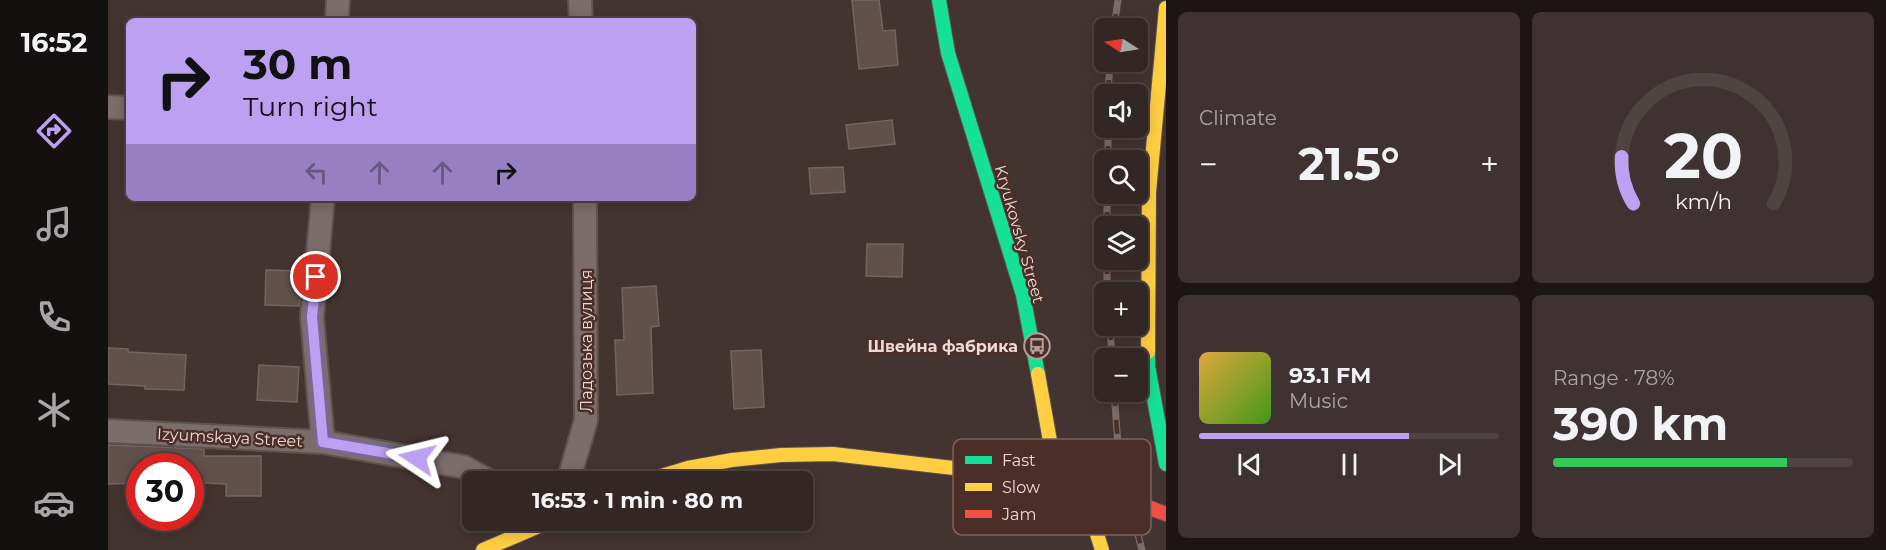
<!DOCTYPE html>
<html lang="en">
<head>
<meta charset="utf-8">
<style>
	:root { --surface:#332725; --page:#3e3332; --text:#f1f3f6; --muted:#a9a5a7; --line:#4e4442; --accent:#bca0f2 }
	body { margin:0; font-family:Montserrat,sans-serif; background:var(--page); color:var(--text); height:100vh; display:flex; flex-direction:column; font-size:22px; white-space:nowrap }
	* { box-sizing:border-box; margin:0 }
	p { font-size:20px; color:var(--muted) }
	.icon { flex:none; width:33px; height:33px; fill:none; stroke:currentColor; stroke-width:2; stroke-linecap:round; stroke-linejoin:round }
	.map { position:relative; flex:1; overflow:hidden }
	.sheet { display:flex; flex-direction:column; gap:12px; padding:12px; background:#1c1514; width:720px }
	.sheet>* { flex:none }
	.guide { position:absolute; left:18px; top:18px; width:570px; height:183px; border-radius:9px; box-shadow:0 3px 15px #0003,0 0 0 2px var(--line); background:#bca0f2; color:#111; overflow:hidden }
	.needle { width:39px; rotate:282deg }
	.tools { position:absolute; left:986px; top:18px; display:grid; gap:12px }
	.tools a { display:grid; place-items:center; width:54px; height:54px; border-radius:9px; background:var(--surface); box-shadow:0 3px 15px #0003,0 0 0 2px var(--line); font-size:30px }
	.speed { position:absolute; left:18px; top:453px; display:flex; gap:12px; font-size:30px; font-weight:700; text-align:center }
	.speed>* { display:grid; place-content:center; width:78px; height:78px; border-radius:50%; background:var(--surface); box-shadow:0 3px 15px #0003,0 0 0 2px var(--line); line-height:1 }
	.speed .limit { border:9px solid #d22; background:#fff; color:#111 }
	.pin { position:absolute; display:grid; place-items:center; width:51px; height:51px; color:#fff; margin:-26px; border:3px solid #fff; border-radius:50%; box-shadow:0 2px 6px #0007 }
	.me { position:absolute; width:66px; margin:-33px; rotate:280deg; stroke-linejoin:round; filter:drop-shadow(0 0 4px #0008) }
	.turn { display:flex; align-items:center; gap:21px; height:126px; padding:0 18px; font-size:27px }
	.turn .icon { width:78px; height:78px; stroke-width:2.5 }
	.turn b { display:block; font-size:42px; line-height:51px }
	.lanes { display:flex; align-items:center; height:57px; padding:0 18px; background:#0003; justify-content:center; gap:30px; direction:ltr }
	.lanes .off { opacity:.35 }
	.big { font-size:45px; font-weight:700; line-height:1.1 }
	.sheet .card { flex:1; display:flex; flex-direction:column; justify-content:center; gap:9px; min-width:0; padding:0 21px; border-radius:9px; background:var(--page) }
	.sheet .dial { align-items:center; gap:0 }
	.dial svg { height:156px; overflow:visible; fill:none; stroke:var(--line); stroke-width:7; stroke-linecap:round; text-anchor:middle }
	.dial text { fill:var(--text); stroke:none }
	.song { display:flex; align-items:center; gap:18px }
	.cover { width:72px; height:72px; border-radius:9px; background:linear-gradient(135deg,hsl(40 70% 55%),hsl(100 70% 35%)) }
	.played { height:6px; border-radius:3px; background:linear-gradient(90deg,var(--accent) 70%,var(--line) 70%) }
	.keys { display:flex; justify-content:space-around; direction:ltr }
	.heat { display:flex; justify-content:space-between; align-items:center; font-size:33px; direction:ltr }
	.charge { height:9px; border-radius:4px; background:linear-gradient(90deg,#34c759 78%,var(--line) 0) }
	.sheet .tiles { flex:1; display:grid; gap:12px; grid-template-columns:repeat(2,1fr) }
	.trip { position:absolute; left:354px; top:471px; width:351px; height:60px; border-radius:9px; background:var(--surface); box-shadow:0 3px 15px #0003,0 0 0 2px var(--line); font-weight:700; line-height:60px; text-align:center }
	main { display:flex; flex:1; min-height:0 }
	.menu { display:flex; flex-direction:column; width:108px; justify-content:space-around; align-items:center; background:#14100f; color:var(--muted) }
	.menu .icon { width:42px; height:42px }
	.menu .active { color:var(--accent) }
	.menu b { font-size:27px; color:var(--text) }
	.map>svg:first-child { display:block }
	.building { fill:#62504c; stroke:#736462; stroke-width:1.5 }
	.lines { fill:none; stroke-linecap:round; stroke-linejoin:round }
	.street-casing { stroke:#60524f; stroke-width:26 }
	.fast-casing { stroke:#60524f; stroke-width:16 }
	.slow-casing { stroke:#60524f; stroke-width:16 }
	.jam-casing { stroke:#60524f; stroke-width:16 }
	.street { stroke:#7a6d6b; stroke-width:22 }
	.fast { stroke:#16e098; stroke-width:14 }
	.slow { stroke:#ffcf43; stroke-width:14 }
	.jam { stroke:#f24e42; stroke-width:14 }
	.rail-casing { stroke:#7a6c6b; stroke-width:7 }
	.rail { stroke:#4c2e29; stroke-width:4.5; stroke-dasharray:14; stroke-linecap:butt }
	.route-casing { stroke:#7a689d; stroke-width:15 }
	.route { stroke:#bca0f2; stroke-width:10 }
	.labels { text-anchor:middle; stroke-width:5; stroke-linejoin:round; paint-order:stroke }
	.street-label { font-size:16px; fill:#edd9d6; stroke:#4c2e29 }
	.poi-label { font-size:16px; font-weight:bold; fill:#edd9d6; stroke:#4c2e29; text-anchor:end }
	.key { fill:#4c2e29; stroke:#7c615d; stroke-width:1.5 }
	.key-label { font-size:16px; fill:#edd9d6 }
</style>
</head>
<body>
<main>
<nav class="menu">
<b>16:52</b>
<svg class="icon active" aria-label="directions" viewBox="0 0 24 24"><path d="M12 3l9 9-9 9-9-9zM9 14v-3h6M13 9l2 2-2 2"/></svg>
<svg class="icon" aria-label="music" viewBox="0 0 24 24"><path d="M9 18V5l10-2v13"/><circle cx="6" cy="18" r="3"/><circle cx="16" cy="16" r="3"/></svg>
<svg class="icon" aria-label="phone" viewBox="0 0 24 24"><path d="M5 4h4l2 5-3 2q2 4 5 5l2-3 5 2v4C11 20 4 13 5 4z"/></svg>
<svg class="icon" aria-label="climate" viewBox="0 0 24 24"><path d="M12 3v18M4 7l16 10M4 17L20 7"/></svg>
<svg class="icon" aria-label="car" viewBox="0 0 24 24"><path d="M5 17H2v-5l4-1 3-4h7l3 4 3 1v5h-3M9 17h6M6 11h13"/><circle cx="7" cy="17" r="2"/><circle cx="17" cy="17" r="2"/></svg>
</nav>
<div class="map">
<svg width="1058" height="550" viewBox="0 0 1058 550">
	<rect width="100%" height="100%" fill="#443431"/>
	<g class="building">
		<polygon points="744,0 771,0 775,31 787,30 790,65 751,69"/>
		<polygon points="784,120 787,144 741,149 738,125"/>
		<polygon points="735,167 737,192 703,194 701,168"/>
		<polygon points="759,244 795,244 794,277 758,276"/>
		<polygon points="158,270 195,271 191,306 157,305"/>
		<polygon points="548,286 551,326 543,327 545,393 509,395 507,340 516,340 514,288"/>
		<polygon points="0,348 20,349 20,352 78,355 76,390 37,389 37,386 0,384"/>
		<polygon points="653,350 656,407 626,409 623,351"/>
		<polygon points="151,365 191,367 189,402 149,400"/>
		<polygon points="0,445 96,449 96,456 153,456 153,496 118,496 118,484 82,482 82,466 32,466 32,483 0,484"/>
	</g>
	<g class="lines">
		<g class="street-casing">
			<g id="street">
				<polyline points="472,0 473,21"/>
				<polyline points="229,21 230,0"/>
				<polyline points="0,107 21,108"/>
				<polyline points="0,431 215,442 356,467 383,482"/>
				<polyline points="215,442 204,317 215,198"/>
				<polyline points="460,482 478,420 477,198"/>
			</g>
		</g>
		<g class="fast-casing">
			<g id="fast">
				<polyline points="831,0 840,53 915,295 930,374"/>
				<polyline points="1040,352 1040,366 1058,464"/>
			</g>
		</g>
		<g class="slow-casing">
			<g id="slow">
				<polyline points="1040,352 1041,192 1058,8"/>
				<polyline points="930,374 949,480 988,531 994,550"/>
				<polyline points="534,482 580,468 624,460 673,455 725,454 949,480 971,486"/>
				<polyline points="375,550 445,520"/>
			</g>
		</g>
		<g class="jam-casing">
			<polyline id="jam" points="971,486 1021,500 1058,514"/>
		</g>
		<use href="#street" class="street"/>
		<use href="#fast" class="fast"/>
		<use href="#slow" class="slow"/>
		<use href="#jam" class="jam"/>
		<g class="rail-casing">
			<g id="rail">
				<polyline points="1006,28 1010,0"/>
				<polyline points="1000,94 1002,62"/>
				<polyline points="1000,160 1000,128"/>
				<polyline points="999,226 999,194"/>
				<polyline points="999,260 999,292"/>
				<polyline points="1002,326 1004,358"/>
				<polyline points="1006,392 1010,444 1021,500 1034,550"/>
			</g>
		</g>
		<use href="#rail" class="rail"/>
	</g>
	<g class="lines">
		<g class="route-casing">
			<polyline id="route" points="208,277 204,317 215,442 309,458"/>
		</g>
		<use href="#route" class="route"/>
	</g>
	<defs>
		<g id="bus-ring" transform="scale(1.35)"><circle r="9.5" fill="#4c2e29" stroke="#b29f9c" stroke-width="1.5"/><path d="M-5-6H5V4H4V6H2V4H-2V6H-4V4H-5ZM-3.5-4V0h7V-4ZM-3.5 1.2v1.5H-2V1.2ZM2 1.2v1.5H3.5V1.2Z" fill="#b29f9c"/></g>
	</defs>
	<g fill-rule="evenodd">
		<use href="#bus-ring" x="929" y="346"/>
	</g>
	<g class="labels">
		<g class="street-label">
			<text transform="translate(912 234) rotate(74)" y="6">Kryukovsky Street</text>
			<text transform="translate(478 341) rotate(-90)" y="6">Ладозька вулиця</text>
			<text transform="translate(122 437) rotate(3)" y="6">Izyumskaya Street</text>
		</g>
		<g class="poi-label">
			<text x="910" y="352">Швейна фабрика</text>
		</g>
	</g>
	<rect x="845" y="439" width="198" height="96" rx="9" class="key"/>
	<rect x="857" y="456" width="27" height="8" fill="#16e098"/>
	<rect x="857" y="483" width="27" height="8" fill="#ffcf43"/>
	<rect x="857" y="510" width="27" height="8" fill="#f24e42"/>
	<g class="key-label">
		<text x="894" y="466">Fast</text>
		<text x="894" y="493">Slow</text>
		<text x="894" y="520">Jam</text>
	</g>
</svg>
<div class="tools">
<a><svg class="needle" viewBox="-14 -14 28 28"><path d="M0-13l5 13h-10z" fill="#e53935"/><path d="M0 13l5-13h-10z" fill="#a9a5a7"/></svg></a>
<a><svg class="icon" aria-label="sound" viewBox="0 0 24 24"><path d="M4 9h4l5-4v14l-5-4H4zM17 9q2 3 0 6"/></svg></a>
<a><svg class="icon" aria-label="search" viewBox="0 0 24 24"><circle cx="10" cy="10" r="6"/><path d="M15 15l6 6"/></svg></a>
<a><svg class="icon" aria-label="layers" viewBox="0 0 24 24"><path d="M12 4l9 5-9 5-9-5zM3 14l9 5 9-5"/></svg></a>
<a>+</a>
<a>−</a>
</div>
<div class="speed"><div class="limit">30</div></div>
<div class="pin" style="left:208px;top:277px;background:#d93025"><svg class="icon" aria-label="arrive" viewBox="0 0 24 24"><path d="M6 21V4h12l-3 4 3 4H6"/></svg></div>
<svg class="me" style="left:309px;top:458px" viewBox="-20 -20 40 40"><path d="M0-17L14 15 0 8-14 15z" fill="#bca0f2" stroke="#fff" stroke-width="4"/></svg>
<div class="trip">16:53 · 1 min · 80 m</div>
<div class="guide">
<div class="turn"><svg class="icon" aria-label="right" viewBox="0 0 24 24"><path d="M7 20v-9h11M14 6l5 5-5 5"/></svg><div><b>30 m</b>Turn right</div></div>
<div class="lanes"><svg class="icon off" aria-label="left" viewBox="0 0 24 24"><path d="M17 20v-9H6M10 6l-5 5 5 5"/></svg><svg class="icon off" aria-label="ahead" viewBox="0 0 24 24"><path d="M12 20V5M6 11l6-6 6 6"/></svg><svg class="icon off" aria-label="ahead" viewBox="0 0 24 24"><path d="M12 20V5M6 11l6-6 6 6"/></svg><svg class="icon" aria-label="right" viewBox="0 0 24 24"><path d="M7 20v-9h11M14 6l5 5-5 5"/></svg></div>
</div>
</div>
<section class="sheet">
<div class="tiles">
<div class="card"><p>Climate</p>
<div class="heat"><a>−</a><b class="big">21.5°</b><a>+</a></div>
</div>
<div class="card dial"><svg viewBox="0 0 100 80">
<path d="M14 69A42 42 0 1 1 86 69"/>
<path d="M14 69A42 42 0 0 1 8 45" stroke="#bca0f2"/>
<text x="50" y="56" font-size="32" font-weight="700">20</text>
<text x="50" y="72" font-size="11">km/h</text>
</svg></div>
<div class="card">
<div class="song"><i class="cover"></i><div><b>93.1 FM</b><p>Music</p></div></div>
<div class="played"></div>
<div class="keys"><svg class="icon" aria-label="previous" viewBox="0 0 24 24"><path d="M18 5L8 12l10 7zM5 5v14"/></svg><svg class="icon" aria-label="pause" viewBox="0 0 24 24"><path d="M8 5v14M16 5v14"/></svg><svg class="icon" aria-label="next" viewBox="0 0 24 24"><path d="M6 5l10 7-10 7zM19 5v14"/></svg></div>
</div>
<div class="card"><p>Range · 78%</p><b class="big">390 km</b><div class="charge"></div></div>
</div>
</section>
</main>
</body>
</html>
